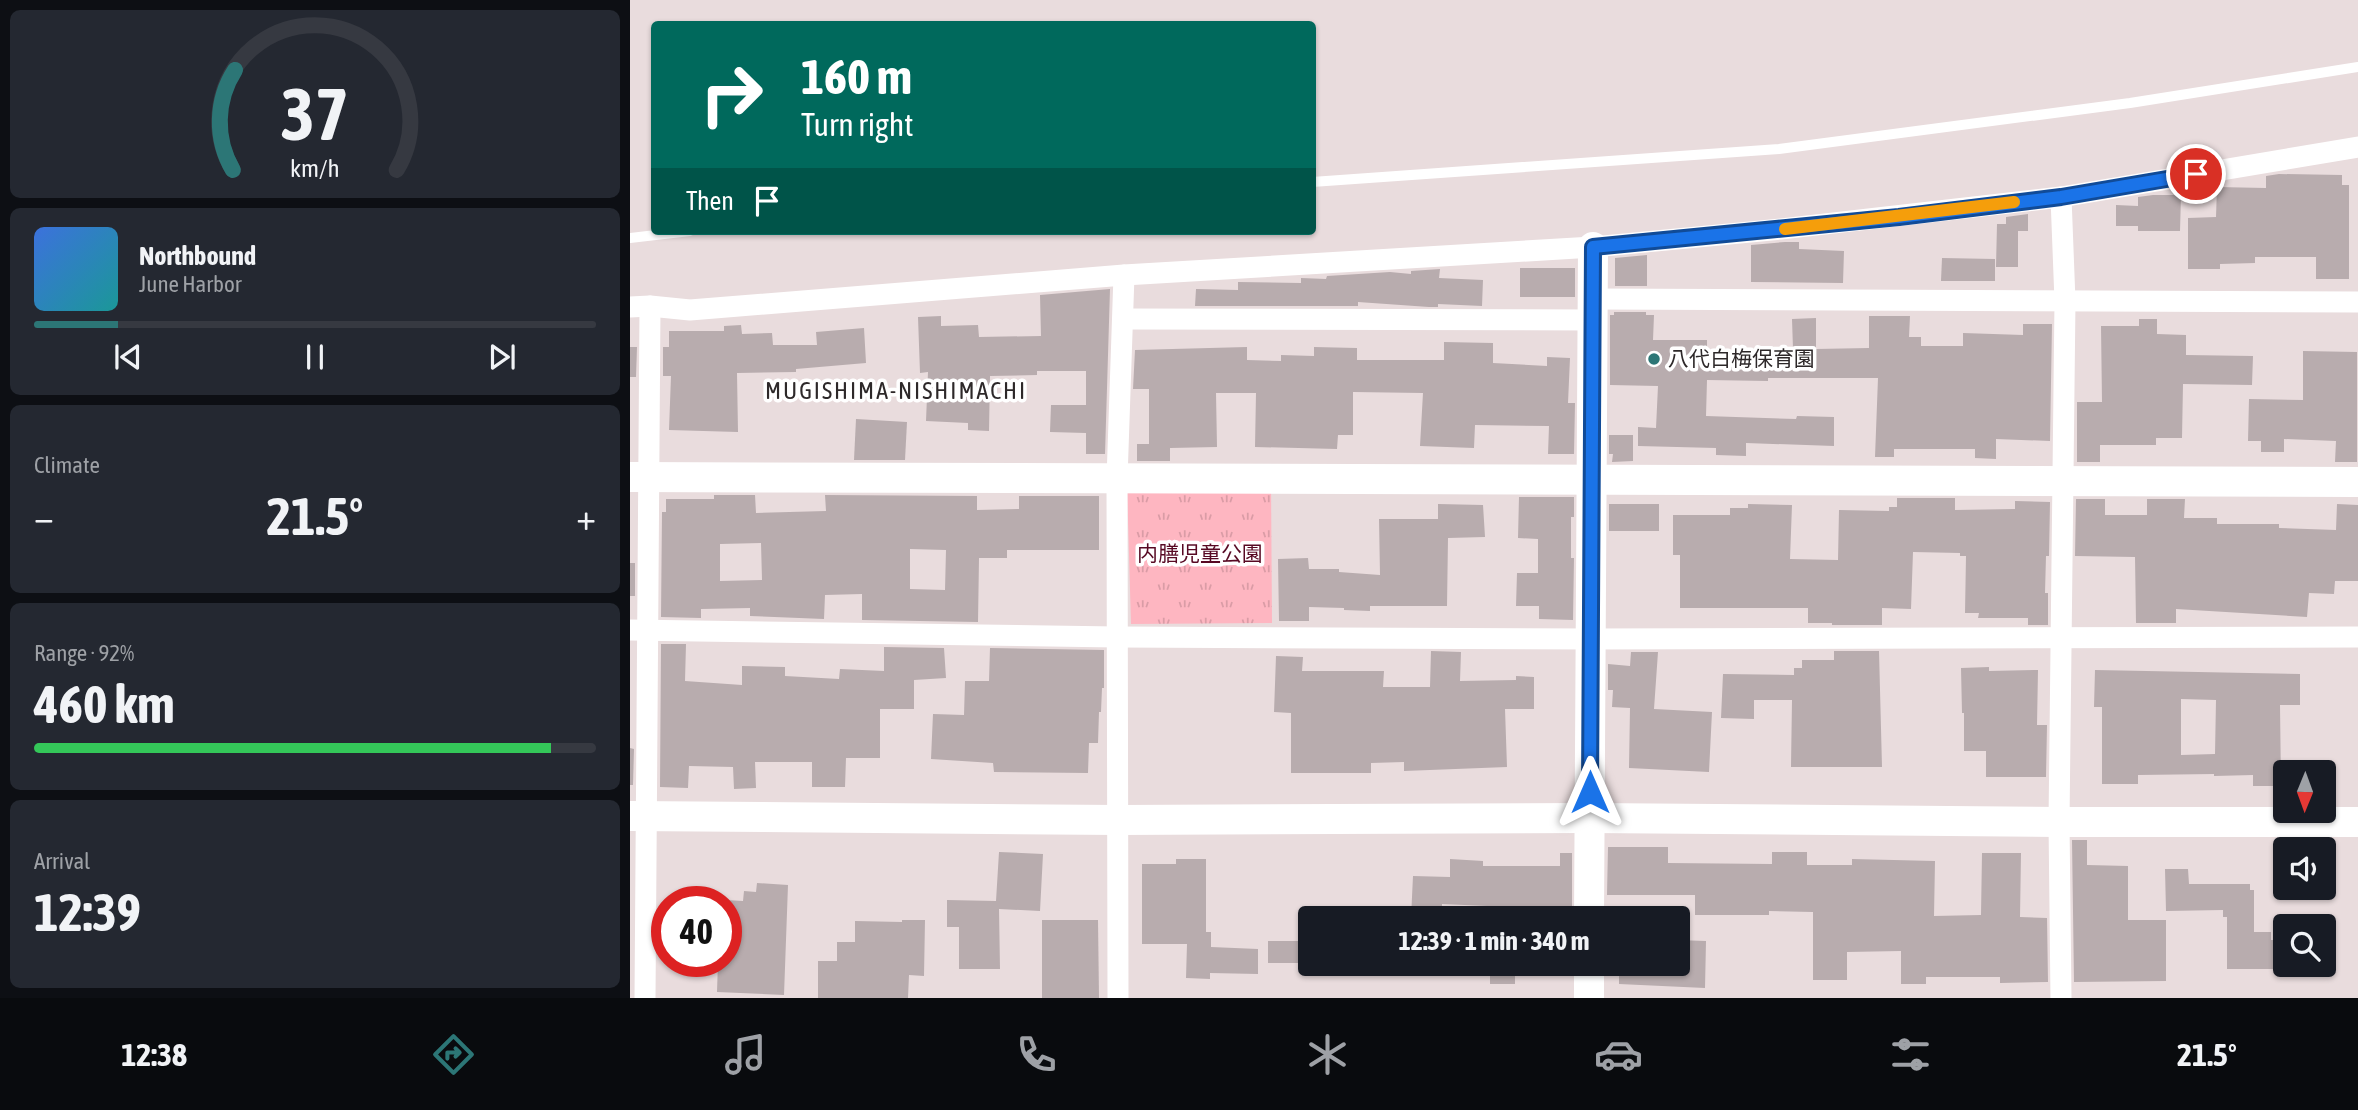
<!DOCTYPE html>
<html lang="en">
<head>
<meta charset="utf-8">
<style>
	:root { --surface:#171b24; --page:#242831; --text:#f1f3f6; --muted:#9ea1a6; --line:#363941; --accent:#2c7676 }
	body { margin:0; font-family:"Asap Condensed","Noto Sans JP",sans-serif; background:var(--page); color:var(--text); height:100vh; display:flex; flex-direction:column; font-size:26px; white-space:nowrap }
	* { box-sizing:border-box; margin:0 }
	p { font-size:23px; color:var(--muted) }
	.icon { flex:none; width:38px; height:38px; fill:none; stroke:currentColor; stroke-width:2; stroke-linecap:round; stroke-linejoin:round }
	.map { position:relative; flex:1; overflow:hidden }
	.drawer { display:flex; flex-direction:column; gap:10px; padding:10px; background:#0d0f14; width:630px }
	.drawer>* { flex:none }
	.top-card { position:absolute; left:21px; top:21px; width:665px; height:214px; border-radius:7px; box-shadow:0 2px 5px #0004; background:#00695c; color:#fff; overflow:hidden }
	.needle { width:46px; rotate:181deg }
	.tools { position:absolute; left:1643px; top:760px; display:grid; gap:14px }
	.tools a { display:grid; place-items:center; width:63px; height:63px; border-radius:7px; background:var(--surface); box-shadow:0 2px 5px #0004; font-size:35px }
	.speed { position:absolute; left:21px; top:886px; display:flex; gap:14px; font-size:35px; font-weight:700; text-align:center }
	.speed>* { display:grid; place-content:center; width:91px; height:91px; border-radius:50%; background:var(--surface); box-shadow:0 2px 5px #0004; line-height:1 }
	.speed .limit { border:10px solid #d22; background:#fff; color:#111 }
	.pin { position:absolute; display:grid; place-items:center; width:60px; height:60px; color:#fff; margin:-30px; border:4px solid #fff; border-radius:50%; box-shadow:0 2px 7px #0007 }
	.me { position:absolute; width:77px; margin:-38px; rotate:0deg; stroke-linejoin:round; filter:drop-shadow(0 0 5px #0008) }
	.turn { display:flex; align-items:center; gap:24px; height:147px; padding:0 35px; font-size:32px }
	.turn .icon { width:91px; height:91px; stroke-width:2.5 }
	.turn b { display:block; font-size:49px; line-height:60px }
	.then { display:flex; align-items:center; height:66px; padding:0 35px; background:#0003; gap:14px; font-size:26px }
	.big { font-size:52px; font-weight:700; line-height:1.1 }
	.drawer .card { flex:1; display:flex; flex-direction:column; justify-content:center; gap:10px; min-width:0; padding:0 24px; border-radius:10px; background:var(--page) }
	.drawer .dial { align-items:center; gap:0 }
	.dial svg { height:182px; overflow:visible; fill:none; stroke:var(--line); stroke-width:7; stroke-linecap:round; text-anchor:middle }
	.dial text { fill:var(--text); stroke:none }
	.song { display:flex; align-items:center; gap:21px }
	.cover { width:84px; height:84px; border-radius:10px; background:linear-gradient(135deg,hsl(220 70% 55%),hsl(180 70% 35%)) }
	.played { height:7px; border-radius:4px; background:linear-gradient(90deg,var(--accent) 15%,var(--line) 15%) }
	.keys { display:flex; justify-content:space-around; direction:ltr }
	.heat { display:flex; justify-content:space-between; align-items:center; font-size:38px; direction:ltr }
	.charge { height:10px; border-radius:5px; background:linear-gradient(90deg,#34c759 92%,var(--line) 0) }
	.trip { position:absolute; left:668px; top:906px; width:392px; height:70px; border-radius:7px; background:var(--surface); box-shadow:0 2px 5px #0004; font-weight:700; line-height:70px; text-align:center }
	.dock { display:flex; height:112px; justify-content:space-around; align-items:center; background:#090b0e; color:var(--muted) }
	.dock .icon { width:49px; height:49px }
	.dock .current { color:var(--accent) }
	.dock b { font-size:32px; color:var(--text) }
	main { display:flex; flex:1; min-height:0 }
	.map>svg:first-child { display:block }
	.grass { fill:url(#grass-tufts) }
	.building { fill:#b8acae; fill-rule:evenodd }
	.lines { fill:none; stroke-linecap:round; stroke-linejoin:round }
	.lane { stroke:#fff; stroke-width:10 }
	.street { stroke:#fff; stroke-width:21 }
	.secondary { stroke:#fff; stroke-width:30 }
	.route-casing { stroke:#114b97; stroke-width:18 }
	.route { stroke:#1a73e8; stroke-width:12 }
	.slow { stroke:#f59e0b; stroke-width:12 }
	.poi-dot { fill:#2c7676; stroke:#fff; stroke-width:2.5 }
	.labels { text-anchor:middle; stroke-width:7; stroke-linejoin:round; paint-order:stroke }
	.poi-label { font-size:21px; fill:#2d2829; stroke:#fff; text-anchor:start }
	.park-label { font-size:21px; fill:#570923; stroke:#fff }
	.quarter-label { font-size:24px; letter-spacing:2px; fill:#2d2829; stroke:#fff }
</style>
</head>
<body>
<main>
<section class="drawer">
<div class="card dial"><svg viewBox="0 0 100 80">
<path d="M14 69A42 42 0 1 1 86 69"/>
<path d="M14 69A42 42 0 0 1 15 25" stroke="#2c7676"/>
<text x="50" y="56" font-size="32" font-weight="700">37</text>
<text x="50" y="72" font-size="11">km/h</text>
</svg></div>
<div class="card">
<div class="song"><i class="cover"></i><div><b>Northbound</b><p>June Harbor</p></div></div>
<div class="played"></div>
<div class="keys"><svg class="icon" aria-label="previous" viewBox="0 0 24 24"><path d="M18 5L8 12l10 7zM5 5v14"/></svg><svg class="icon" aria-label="pause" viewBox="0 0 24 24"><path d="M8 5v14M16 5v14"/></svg><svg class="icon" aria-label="next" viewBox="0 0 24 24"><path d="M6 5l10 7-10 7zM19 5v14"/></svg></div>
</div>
<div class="card"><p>Climate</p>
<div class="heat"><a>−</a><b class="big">21.5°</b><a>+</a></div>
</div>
<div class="card"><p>Range · 92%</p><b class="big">460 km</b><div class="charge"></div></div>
<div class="card"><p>Arrival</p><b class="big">12:39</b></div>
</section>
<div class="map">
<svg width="1728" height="998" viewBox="0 0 1728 998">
	<defs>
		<pattern id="grass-tufts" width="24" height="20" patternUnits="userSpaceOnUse" patternTransform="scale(1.75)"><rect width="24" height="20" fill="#feb6c1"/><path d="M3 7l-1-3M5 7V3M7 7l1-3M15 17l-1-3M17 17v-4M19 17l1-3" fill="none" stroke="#da9ca6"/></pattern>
	</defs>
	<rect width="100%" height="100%" fill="#e9dcdd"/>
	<polygon class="grass" points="641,481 642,623 501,624 497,485"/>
	<g class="building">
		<polygon points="1649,174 1712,175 1712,185 1719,185 1719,279 1686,279 1686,257 1625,257 1625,263 1590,264 1590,269 1558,269 1558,218 1586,217 1587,187 1636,188 1636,176"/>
		<polygon points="1523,195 1551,195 1550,231 1508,231 1508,226 1486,226 1486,205 1508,206 1508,197"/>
		<polygon points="1398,214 1398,231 1388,231 1388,267 1366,267 1367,224 1376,224 1376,217"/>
		<polygon points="1155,242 1169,242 1169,249 1214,251 1213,283 1121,282 1121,245"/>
		<polygon points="1017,255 1017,286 985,286 985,258"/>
		<polygon points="1312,258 1365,259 1365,281 1311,281"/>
		<rect x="890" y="268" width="55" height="29"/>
		<polygon points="810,269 809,278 853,280 852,306 808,304 808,307 799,307 728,302 728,306 565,306 566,289 608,290 608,282 671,283 671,278 696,279 697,276 760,272 781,274 781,271"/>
		<polygon points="480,289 475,454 456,454 456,433 420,432 421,405 456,405 456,371 407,371 407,375 360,376 359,431 338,430 338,423 296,421 298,372 290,373 288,317 311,316 311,326 348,325 349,337 411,336 410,295"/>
		<polygon points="984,312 1016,312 1016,315 1024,315 1023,340 1077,340 1077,357 1150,357 1150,349 1163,349 1162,319 1186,318 1186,349 1239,348 1239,316 1280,316 1279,337 1291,337 1291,346 1333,346 1333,333 1393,335 1393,324 1422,324 1420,441 1366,439 1366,459 1345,458 1345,449 1264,449 1264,457 1245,457 1248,378 1138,378 1138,381 1077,380 1076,416 1166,419 1167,416 1204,417 1204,446 1116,443 1116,456 1086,455 1086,448 1008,446 1008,427 1026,428 1028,386 980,385 980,315 984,315"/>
		<polygon points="1509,319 1527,319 1527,334 1556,335 1556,355 1623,356 1622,385 1553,384 1552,438 1526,438 1526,445 1470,445 1470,462 1447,462 1447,402 1472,402 1471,326 1509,326"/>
		<polygon points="111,325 112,334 142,333 143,345 187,345 186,332 234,328 236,363 166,369 166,372 107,373 108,432 39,430 41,376 33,376 33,347 39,347 39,331 94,331 94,326"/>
		<polygon points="814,342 863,343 863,363 917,366 917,357 940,358 938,403 945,403 944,454 918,454 919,426 845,425 844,448 790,446 793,393 723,392 723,435 708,435 707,449 625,447 626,393 586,393 587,447 540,448 540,461 507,461 507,444 519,444 519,389 503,389 505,350 617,347 617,360 651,361 651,355 684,356 684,347 727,348 727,360 814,360"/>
		<polygon points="0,347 7,347 6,377 0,377"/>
		<polygon points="1673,351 1727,352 1727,462 1705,462 1706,441 1654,439 1654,452 1631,452 1631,441 1618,441 1619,399 1673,400"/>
		<polygon points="226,419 277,422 275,460 224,460"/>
		<polygon points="979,435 1003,435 1003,461 982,462 983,454 979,454"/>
		<path d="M84,495H125L126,513L196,511L195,495L347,496V510L389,509V496H469V550H377V558H349L348,622L232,620V594L195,595L194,619L120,616V608L71,609V618L31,617L32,512H36V499H84ZM131,543L132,580L90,581V544ZM280,549L316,550L315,590L280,589Z"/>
		<polygon points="889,497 944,497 944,517 941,517 941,558 944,558 943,620 909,619 909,606 886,606 887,573 908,573 908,539 888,538"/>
		<polygon points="1267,498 1325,498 1325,510 1385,509 1385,501 1420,502 1419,556 1416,556 1415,593 1418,593 1418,625 1398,625 1398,618 1348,618 1349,613 1335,613 1336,556 1330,556 1330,553 1283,552 1281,609 1252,608 1252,625 1202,625 1202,623 1178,623 1178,608 1050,608 1050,555 1043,555 1043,515 1100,515 1100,508 1118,508 1118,504 1162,505 1160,559 1208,560 1209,510 1259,511 1259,507 1267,507"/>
		<polygon points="1446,499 1475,499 1475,515 1517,515 1517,499 1555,499 1554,518 1587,518 1587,524 1649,524 1649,528 1706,530 1707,504 1728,505 1728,581 1705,581 1704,594 1679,593 1677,617 1546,609 1546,623 1506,623 1505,557 1445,556"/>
		<polygon points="808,504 853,505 855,537 818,538 817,606 740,606 740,611 714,610 714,608 679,607 679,621 649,621 648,559 678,558 679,569 709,569 709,572 750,575 749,519 808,519"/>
		<rect x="979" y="504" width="50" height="27"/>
		<rect x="0" y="563" width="5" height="33"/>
		<polygon points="31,644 56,644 55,681 112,685 112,666 155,667 155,676 209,679 210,669 254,671 254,647 314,648 316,678 284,680 284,709 250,709 250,758 216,758 215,787 182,787 182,762 125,762 126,788 104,789 103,767 59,766 58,788 30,787"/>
		<polygon points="360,648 474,650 474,688 472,688 471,712 469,712 468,743 459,743 458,773 364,772 363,763 301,759 303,714 334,715 335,681 359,681"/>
		<polygon points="801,651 831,652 830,681 886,680 886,676 904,677 904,709 875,709 877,767 774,771 774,762 741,763 741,773 661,773 661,713 644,712 646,656 673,657 672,671 754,671 753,687 800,687"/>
		<polygon points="1204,651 1249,651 1252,767 1161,767 1162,700 1124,700 1124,719 1091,718 1093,674 1164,675 1164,668 1172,668 1172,660 1204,660"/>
		<polygon points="1001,652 1028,652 1024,709 1082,712 1079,772 999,768 1000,708 982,707 983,690 978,690 978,664 1000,666"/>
		<polygon points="1359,667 1359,671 1408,670 1407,725 1417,725 1416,777 1356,777 1356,751 1334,751 1334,713 1332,713 1331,668"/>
		<path d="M1465,670L1670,674V705H1650L1651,786H1623V775L1584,776V774L1508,775V784H1472V707H1464ZM1551,699L1586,700L1585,754L1551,755Z"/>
		<polygon points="0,748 4,749 3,785 0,785"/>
		<polygon points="1442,840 1457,840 1457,865 1498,866 1498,920 1536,920 1536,981 1444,982"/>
		<polygon points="978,847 1038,847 1038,863 1142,864 1142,852 1177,852 1177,865 1222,865 1222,859 1305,861 1304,916 1351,915 1352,853 1391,853 1390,917 1417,918 1418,982 1370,983 1370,977 1296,977 1296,984 1271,984 1271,951 1217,952 1217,980 1183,980 1183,912 1139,911 1139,915 1065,915 1065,895 977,895"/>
		<polygon points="369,852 413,854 410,911 369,909 370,969 329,969 329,927 317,927 317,900 366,901"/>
		<polygon points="930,853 942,853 942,915 912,915 912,919 857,919 857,906 812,904 812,918 781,918 783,876 820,877 820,859 853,861 853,866 930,866"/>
		<polygon points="546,859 576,859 576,932 581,932 581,947 628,949 628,974 580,973 580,979 556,978 557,944 512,944 512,864 546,864"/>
		<polygon points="1535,869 1558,869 1559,884 1620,884 1620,890 1624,890 1624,932 1641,932 1641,940 1656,940 1656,969 1597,969 1597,917 1593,917 1593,910 1536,911"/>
		<polygon points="127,883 158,885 154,995 87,992 88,961 96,961 96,900 113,901 114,891 126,892"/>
		<polygon points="272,920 295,920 294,976 279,975 278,998 188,998 188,961 207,961 207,942 225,942 225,921 272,922"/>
		<polygon points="412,920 468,920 469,998 412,998"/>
		<polygon points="1048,940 1076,941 1075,988 989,984 989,964 1048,964"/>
		<rect x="638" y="941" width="30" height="22"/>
		<rect x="860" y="964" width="25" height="20"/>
	</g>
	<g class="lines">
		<g class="lane">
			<polyline points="682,182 1149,149 1500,103 1728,67"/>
			<polyline points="0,238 60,231"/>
		</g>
		<g class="street">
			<polyline points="962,299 1728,302"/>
			<polyline points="0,307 20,306 60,310 494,275 963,247 1151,229 1431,197 1728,147"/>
			<polyline points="493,319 962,320"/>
			<polyline points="0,630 487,637 961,639 1728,637"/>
			<polyline points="15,998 20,306"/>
			<polyline points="488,998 487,479 494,275"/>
			<polyline points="1431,998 1429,822 1435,301 1431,197"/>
		</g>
		<g class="secondary">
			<polyline points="0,477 1728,482"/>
			<polyline points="0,816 489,820 960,818 1429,822 1728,822"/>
			<polyline points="959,919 963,247"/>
			<polyline points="959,998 959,964"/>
		</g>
	</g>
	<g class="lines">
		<g class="route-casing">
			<polyline id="route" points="960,792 963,247 1269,217 1431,197 1566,174"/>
		</g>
		<use href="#route" class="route"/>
		<polyline class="slow" points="1155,229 1384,202"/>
	</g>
	<circle class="poi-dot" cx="1024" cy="359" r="7"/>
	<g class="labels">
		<g class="poi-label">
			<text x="1038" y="366">八代白梅保育園</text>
		</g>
		<g class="park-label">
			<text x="570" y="561">内膳児童公園</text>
		</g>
		<g class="quarter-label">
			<text x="266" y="399">MUGISHIMA-NISHIMACHI</text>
		</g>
	</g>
</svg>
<div class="tools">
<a><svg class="needle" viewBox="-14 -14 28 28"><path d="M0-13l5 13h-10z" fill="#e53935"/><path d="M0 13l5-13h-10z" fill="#9ea1a6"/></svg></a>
<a><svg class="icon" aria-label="sound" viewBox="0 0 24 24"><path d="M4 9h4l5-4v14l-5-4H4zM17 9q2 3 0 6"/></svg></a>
<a><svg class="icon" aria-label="search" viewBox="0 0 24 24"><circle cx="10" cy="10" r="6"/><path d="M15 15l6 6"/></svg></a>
</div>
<div class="speed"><div class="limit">40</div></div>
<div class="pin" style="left:1566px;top:174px;background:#d93025"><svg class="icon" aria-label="arrive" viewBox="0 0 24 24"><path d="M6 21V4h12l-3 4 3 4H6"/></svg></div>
<svg class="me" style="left:960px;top:792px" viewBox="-20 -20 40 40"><path d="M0-17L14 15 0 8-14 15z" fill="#1a73e8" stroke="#fff" stroke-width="4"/></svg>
<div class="trip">12:39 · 1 min · 340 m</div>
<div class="top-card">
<div class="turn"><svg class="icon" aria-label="right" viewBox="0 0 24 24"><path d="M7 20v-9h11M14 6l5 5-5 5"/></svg><div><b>160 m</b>Turn right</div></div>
<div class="then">Then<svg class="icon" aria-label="arrive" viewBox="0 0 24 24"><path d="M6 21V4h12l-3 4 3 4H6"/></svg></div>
</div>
</div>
</main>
<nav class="dock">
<b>12:38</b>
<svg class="icon current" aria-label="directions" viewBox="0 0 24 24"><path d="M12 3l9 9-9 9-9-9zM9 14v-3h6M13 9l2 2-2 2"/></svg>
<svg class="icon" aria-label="music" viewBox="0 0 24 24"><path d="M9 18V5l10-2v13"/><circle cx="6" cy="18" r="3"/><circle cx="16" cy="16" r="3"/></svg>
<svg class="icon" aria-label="phone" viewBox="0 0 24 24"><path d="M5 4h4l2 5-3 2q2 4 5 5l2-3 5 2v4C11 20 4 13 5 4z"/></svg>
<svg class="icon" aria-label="climate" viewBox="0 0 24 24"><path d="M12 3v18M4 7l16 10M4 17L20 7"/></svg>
<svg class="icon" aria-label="car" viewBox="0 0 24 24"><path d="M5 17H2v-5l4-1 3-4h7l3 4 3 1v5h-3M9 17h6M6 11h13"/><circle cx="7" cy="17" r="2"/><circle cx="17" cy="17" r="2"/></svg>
<svg class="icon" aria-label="filters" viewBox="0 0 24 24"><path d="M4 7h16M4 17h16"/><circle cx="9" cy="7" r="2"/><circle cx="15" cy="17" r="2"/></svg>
<b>21.5°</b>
</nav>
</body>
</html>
